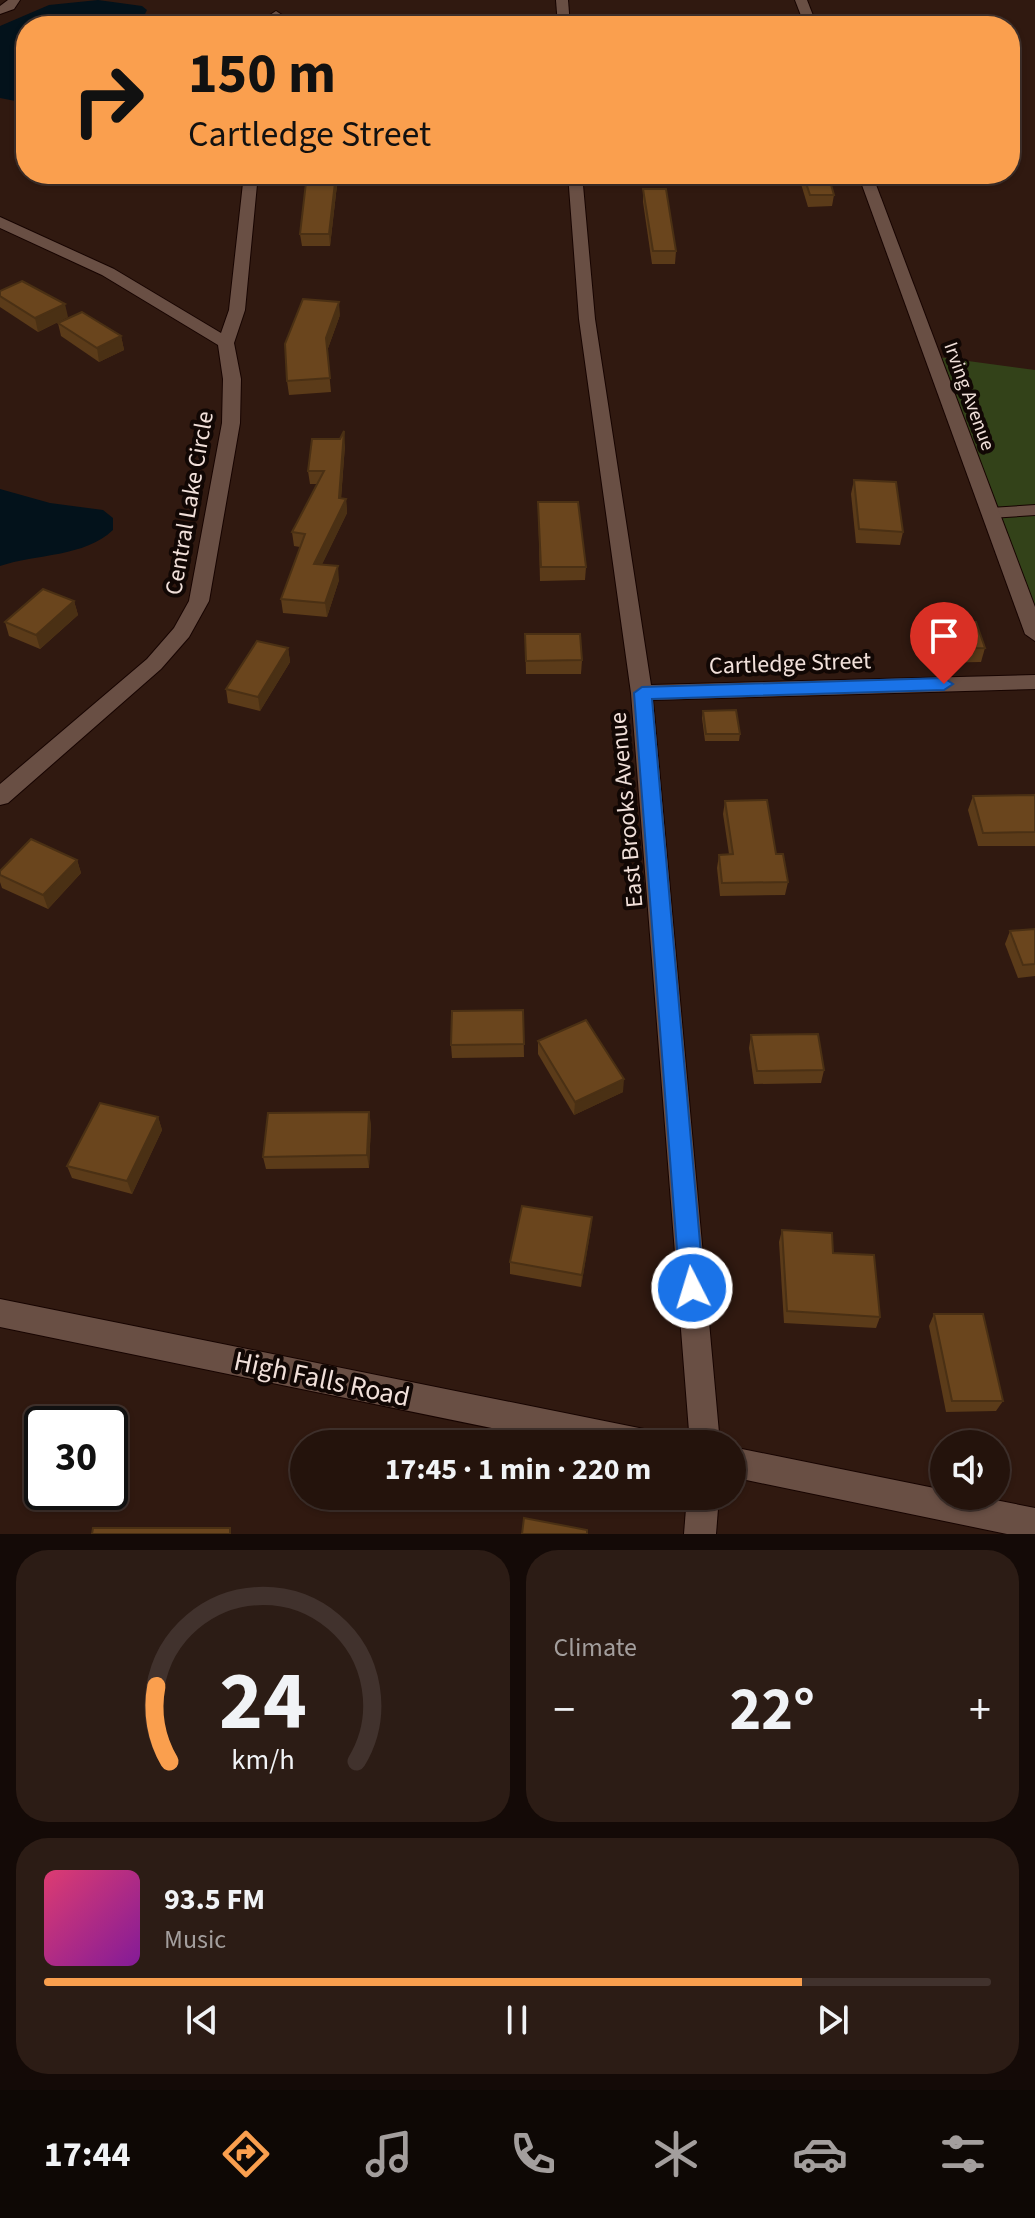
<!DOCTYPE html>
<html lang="en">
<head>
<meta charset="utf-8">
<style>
	:root { --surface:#24130c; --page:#2c1c15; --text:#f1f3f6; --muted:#a39e9d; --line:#41322d; --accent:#fa9f4e }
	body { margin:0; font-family:"Source Sans 3",sans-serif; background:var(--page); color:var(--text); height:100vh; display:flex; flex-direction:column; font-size:30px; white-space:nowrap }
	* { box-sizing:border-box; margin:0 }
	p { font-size:26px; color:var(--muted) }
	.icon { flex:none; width:44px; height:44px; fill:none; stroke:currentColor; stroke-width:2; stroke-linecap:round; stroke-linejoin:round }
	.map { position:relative; height:1534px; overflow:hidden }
	.side { display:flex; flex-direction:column; gap:16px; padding:16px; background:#140a07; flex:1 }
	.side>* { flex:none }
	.hud { position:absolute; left:16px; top:16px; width:1004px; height:168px; border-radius:32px; box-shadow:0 2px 6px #0004,0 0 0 2px var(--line); background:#fa9f4e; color:#111; overflow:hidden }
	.buttons { position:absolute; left:930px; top:1430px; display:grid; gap:16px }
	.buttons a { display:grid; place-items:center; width:80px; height:80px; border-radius:50%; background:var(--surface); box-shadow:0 2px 6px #0004,0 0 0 2px var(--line); font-size:40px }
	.speed { position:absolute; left:24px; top:1406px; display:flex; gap:16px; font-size:40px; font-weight:700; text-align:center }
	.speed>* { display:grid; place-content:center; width:104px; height:104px; border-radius:50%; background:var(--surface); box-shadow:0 2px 6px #0004,0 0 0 2px var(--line); line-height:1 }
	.speed .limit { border:4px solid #111; border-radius:12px; background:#fff; color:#111 }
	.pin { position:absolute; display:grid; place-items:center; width:68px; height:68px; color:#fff; margin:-82px -34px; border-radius:50% 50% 50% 0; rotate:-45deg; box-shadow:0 0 8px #0007 }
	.pin .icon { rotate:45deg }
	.me { position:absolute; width:88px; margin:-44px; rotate:355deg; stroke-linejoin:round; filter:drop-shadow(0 0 6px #0008) }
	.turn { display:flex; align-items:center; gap:28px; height:168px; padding:0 40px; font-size:36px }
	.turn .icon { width:104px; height:104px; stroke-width:2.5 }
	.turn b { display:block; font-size:56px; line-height:68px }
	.big { font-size:60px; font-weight:700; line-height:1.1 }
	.side .widget { flex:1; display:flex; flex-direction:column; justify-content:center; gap:12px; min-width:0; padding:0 28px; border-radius:32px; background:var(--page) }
	.side .dial { align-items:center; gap:0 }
	.dial svg { height:208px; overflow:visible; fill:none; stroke:var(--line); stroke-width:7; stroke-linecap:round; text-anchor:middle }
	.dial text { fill:var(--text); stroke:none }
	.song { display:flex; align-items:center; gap:24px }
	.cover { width:96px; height:96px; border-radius:12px; background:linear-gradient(135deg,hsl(340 70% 55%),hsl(290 70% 35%)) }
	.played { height:8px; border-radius:4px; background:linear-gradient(90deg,var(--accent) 80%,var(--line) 80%) }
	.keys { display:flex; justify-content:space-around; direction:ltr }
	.heat { display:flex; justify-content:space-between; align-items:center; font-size:44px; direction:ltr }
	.side .tiles { flex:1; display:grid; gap:16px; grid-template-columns:1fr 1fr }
	.widget:last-child { grid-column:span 2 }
	.trip { position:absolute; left:290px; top:1430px; width:456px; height:80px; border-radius:40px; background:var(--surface); box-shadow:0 2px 6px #0004,0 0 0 2px var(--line); font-weight:700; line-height:80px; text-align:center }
	.dock { display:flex; height:128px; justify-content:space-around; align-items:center; background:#0e0805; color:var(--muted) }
	.dock .icon { width:56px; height:56px }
	.dock .active { color:var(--accent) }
	.dock b { font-size:36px; color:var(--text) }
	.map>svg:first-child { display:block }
	.green { fill:#334219 }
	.water { fill:#03121b }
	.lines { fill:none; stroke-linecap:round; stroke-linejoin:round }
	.service-casing { stroke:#170400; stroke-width:2 }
	.minor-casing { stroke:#170400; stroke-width:2 }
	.tertiary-casing { stroke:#170400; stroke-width:2 }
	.service { fill:#694f44; fill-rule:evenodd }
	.minor { fill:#694f44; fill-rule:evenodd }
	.tertiary { fill:#694f44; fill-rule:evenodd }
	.wall { fill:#5b3b19 }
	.shaded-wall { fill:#4a3014 }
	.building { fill:#6a451d; stroke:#4a3014; stroke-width:2 }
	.route { fill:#1a73e8; stroke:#114b97; stroke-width:2 }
	.labels { text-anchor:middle; stroke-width:8; stroke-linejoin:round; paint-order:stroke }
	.far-street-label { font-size:20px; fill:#f1e0da; stroke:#110704 }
	.street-label { font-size:24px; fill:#f1e0da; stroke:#110704 }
	.near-street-label { font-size:28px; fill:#f1e0da; stroke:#110704 }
</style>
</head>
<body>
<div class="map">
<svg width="1035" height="1534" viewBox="0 0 1035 1534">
	<rect width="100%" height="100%" fill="#301910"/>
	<polygon class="green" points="931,356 1035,370 1035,634"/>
	<g class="water">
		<polygon points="98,0 142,6 147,10 139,26 26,26 26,103 0,98 0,26 49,5"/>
		<path d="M0,489L50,503L103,510L113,518V530C85,557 36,554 0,566Z"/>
	</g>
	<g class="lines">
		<g class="service-casing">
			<polygon id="service" points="1035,505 1035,515 990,518 982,513 990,508"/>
		</g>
		<g class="minor-casing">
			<g id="minor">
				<polygon points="8,0 20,0 14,9 0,14 0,6"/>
				<polygon points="556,0 568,0 570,26 558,26"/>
				<polygon points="795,0 807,0 817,26 805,26"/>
				<polygon points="276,11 282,15 279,26 267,26 270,15"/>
				<polygon points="244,174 258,174 245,310 234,343 241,379 240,423 209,601 189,637 161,669 8,803 0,805 0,784 147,659 174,628 189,601 222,423 223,379 218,345 102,275 0,228 0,217 114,269 221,333 229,310"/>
				<polygon points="568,174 582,174 595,319 651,685 1035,675 1035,689 653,700 720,1444 690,1444 631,693 579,319"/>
				<polygon points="858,174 872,174 1035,607 1035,641 1025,634"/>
				<polygon points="687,1496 719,1496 716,1534 684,1534"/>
			</g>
		</g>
		<g class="tertiary-casing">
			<g id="tertiary">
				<polygon points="0,1299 644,1429 655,1433 659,1444 569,1444 0,1327"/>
				<polygon points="732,1447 944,1490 944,1496 975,1496 1035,1508 1035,1534 1007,1534 732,1477"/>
			</g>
		</g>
		<use href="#service" class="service"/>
		<use href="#minor" class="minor"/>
		<use href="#tertiary" class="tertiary"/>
	</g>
	<g class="wall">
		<polygon points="336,174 337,185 330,246 302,246 300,234"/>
		<polygon points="798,174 828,174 834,195 832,206 808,207"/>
		<polygon points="643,189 676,251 675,264 652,264 643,202"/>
		<polygon points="0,291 68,317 38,332 0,307"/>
		<polygon points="340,315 327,351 331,392 289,395 287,381"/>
		<polygon points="58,323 121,336 124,350 99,362 61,336"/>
		<polygon points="345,445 341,499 346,499 347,513 322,564 339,580 327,617 283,613 281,599 300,547 294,546 292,532 317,484 310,484 308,471"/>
		<polygon points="854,480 903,532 900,545 856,543 851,494"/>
		<polygon points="538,502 586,567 585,580 540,581"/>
		<polygon points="74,601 78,615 40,649 9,636 5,622"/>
		<polygon points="927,623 985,648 981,662 931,663 924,637"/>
		<polygon points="525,634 582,660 581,674 526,674"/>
		<polygon points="288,648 290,662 260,711 228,703 226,689"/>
		<polygon points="703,711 740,734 739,741 705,741 702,718"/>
		<polygon points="1035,795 1035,846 978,846 968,810 973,796"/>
		<polygon points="725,801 776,854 788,882 785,895 720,896 717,868 719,855 729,854 723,814"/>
		<polygon points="77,860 81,873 48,909 2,888 0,882 0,871"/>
		<polygon points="1035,929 1035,976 1018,978 1005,944 1010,931"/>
		<polygon points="523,1010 524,1057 452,1058 451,1045"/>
		<polygon points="751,1035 824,1070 821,1083 754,1084 749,1048"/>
		<polygon points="538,1041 623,1092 574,1115 538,1054"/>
		<polygon points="158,1117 162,1130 132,1194 72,1178 67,1166"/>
		<polygon points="371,1124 369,1168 266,1169 263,1157"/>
		<polygon points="592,1217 581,1287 510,1274 510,1262"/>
		<polygon points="782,1230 833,1253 880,1317 876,1328 784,1323 779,1242"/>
		<polygon points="934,1314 1003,1401 996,1411 946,1412 929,1326"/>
	</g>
	<g class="shaded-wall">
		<polygon points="336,174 337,185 330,246 329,234"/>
		<polygon points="339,302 340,315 327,351 326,338"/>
		<polygon points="65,304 68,317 38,332 35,318"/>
		<polygon points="121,336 124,350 99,362 97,348"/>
		<polygon points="344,431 345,445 340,511 346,499 347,513 316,577 314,564 339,498"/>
		<polygon points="338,566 339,580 327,617 325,603"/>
		<polygon points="74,601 78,615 40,649 36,635"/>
		<polygon points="288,648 290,662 260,711 258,697"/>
		<polygon points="77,860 81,873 48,909 43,895"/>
		<polygon points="624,1079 623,1092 574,1115 575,1102"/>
		<polygon points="369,1112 371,1124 369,1168 367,1155"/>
		<polygon points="158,1117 162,1130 132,1194 127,1181"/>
		<polygon points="592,1217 591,1229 581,1287 582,1275"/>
	</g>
	<g class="building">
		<polygon points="198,17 237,17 234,26 195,26"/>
		<polygon points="307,174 336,174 329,234 300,234"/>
		<polygon points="803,174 828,174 834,195 810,195"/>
		<polygon points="643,189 666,189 676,251 653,251"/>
		<polygon points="22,281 65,304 35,318 0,296 0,291"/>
		<polygon points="303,299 339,302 326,338 330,378 287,381 285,344"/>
		<polygon points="82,312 121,336 97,348 58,323"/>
		<polygon points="344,431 339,498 346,499 314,564 338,566 325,603 281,599 305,534 292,532 324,471 308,471 312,439 340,439"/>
		<polygon points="854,480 896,482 903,532 859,529"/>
		<polygon points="538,502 578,502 586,567 541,567"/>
		<polygon points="43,589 74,601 36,635 5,622"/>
		<polygon points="976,622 985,648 934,649 927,623"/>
		<polygon points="525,634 580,634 582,660 526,661"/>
		<polygon points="257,641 288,648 258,697 226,689"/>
		<polygon points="736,710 740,734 706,734 703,711"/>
		<polygon points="1035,795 1035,832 983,833 973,796"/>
		<polygon points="767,800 776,854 783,854 788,882 722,883 719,855 733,854 725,801"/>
		<polygon points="31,839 77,860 43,895 0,875 0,871"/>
		<polygon points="1035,929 1035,964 1023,965 1010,931"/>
		<polygon points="523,1010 524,1044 451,1045 452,1011"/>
		<polygon points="586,1020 624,1079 575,1102 538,1041"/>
		<polygon points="818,1034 824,1070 757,1071 751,1035"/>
		<polygon points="100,1103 158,1117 127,1181 67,1166"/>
		<polygon points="369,1112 367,1155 263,1157 268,1113"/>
		<polygon points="522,1206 592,1217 582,1275 510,1262"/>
		<polygon points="782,1230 832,1233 833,1253 874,1255 880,1317 787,1311"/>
		<polygon points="934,1314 983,1314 1003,1401 952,1401"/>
		<polygon points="524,1518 587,1530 587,1534 522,1534"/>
		<polygon points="93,1528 230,1528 230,1534 92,1534"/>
	</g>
	<polygon class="route" points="944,678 953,684 944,690 652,699 704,1288 700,1296 692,1299 683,1296 680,1288 634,693 642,687"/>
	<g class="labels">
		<g class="far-street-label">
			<text transform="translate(970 396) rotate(70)" y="7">Irving Avenue</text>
		</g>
		<g class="street-label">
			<text transform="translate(189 503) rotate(-80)" y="8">Central Lake Circle</text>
			<text transform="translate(790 663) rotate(-2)" y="8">Cartledge Street</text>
			<text transform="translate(626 810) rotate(-95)" y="8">East Brooks Avenue</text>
		</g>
		<g class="near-street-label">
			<text transform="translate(322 1378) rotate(12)" y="10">High Falls Road</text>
		</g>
	</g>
</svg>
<div class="buttons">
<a><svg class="icon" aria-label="sound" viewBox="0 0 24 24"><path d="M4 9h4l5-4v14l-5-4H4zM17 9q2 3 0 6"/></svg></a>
</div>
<div class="speed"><div class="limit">30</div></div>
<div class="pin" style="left:944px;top:684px;background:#d93025"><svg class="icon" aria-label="arrive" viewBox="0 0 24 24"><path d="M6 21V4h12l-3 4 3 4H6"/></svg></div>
<svg class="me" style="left:692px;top:1288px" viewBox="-20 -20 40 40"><circle r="17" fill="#1a73e8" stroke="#fff" stroke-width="3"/><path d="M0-11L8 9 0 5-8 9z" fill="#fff"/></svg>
<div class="trip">17:45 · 1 min · 220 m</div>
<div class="hud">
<div class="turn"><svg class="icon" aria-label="right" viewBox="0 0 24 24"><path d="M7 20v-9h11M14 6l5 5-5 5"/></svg><div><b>150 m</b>Cartledge Street</div></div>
</div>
</div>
<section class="side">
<div class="tiles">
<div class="widget dial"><svg viewBox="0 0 100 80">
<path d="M14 69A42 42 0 1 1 86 69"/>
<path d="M14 69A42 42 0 0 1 9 40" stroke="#fa9f4e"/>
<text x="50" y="56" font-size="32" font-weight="700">24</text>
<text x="50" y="72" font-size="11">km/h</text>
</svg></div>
<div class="widget"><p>Climate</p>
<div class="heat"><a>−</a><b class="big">22°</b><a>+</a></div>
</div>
<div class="widget">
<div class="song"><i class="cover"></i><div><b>93.5 FM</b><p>Music</p></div></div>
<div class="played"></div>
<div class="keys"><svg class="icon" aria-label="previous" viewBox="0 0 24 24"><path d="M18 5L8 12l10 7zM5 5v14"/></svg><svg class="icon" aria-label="pause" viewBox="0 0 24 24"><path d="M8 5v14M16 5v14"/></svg><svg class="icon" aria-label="next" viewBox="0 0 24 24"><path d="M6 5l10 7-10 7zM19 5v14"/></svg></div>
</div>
</div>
</section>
<nav class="dock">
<b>17:44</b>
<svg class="icon active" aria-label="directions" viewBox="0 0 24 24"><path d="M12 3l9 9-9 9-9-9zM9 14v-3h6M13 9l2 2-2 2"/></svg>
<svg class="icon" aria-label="music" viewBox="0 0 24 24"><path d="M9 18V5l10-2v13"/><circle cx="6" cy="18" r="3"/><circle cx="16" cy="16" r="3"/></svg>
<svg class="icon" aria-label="phone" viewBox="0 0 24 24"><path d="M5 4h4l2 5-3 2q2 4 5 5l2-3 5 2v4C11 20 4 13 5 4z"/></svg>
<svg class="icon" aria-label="climate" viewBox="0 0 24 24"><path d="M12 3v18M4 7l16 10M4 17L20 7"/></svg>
<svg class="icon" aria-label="car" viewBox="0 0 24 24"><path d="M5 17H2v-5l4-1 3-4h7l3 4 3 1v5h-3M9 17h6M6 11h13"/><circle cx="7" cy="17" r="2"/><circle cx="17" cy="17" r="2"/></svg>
<svg class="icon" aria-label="filters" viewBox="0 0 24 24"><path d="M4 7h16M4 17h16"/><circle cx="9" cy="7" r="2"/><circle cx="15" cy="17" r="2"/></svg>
</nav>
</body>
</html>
